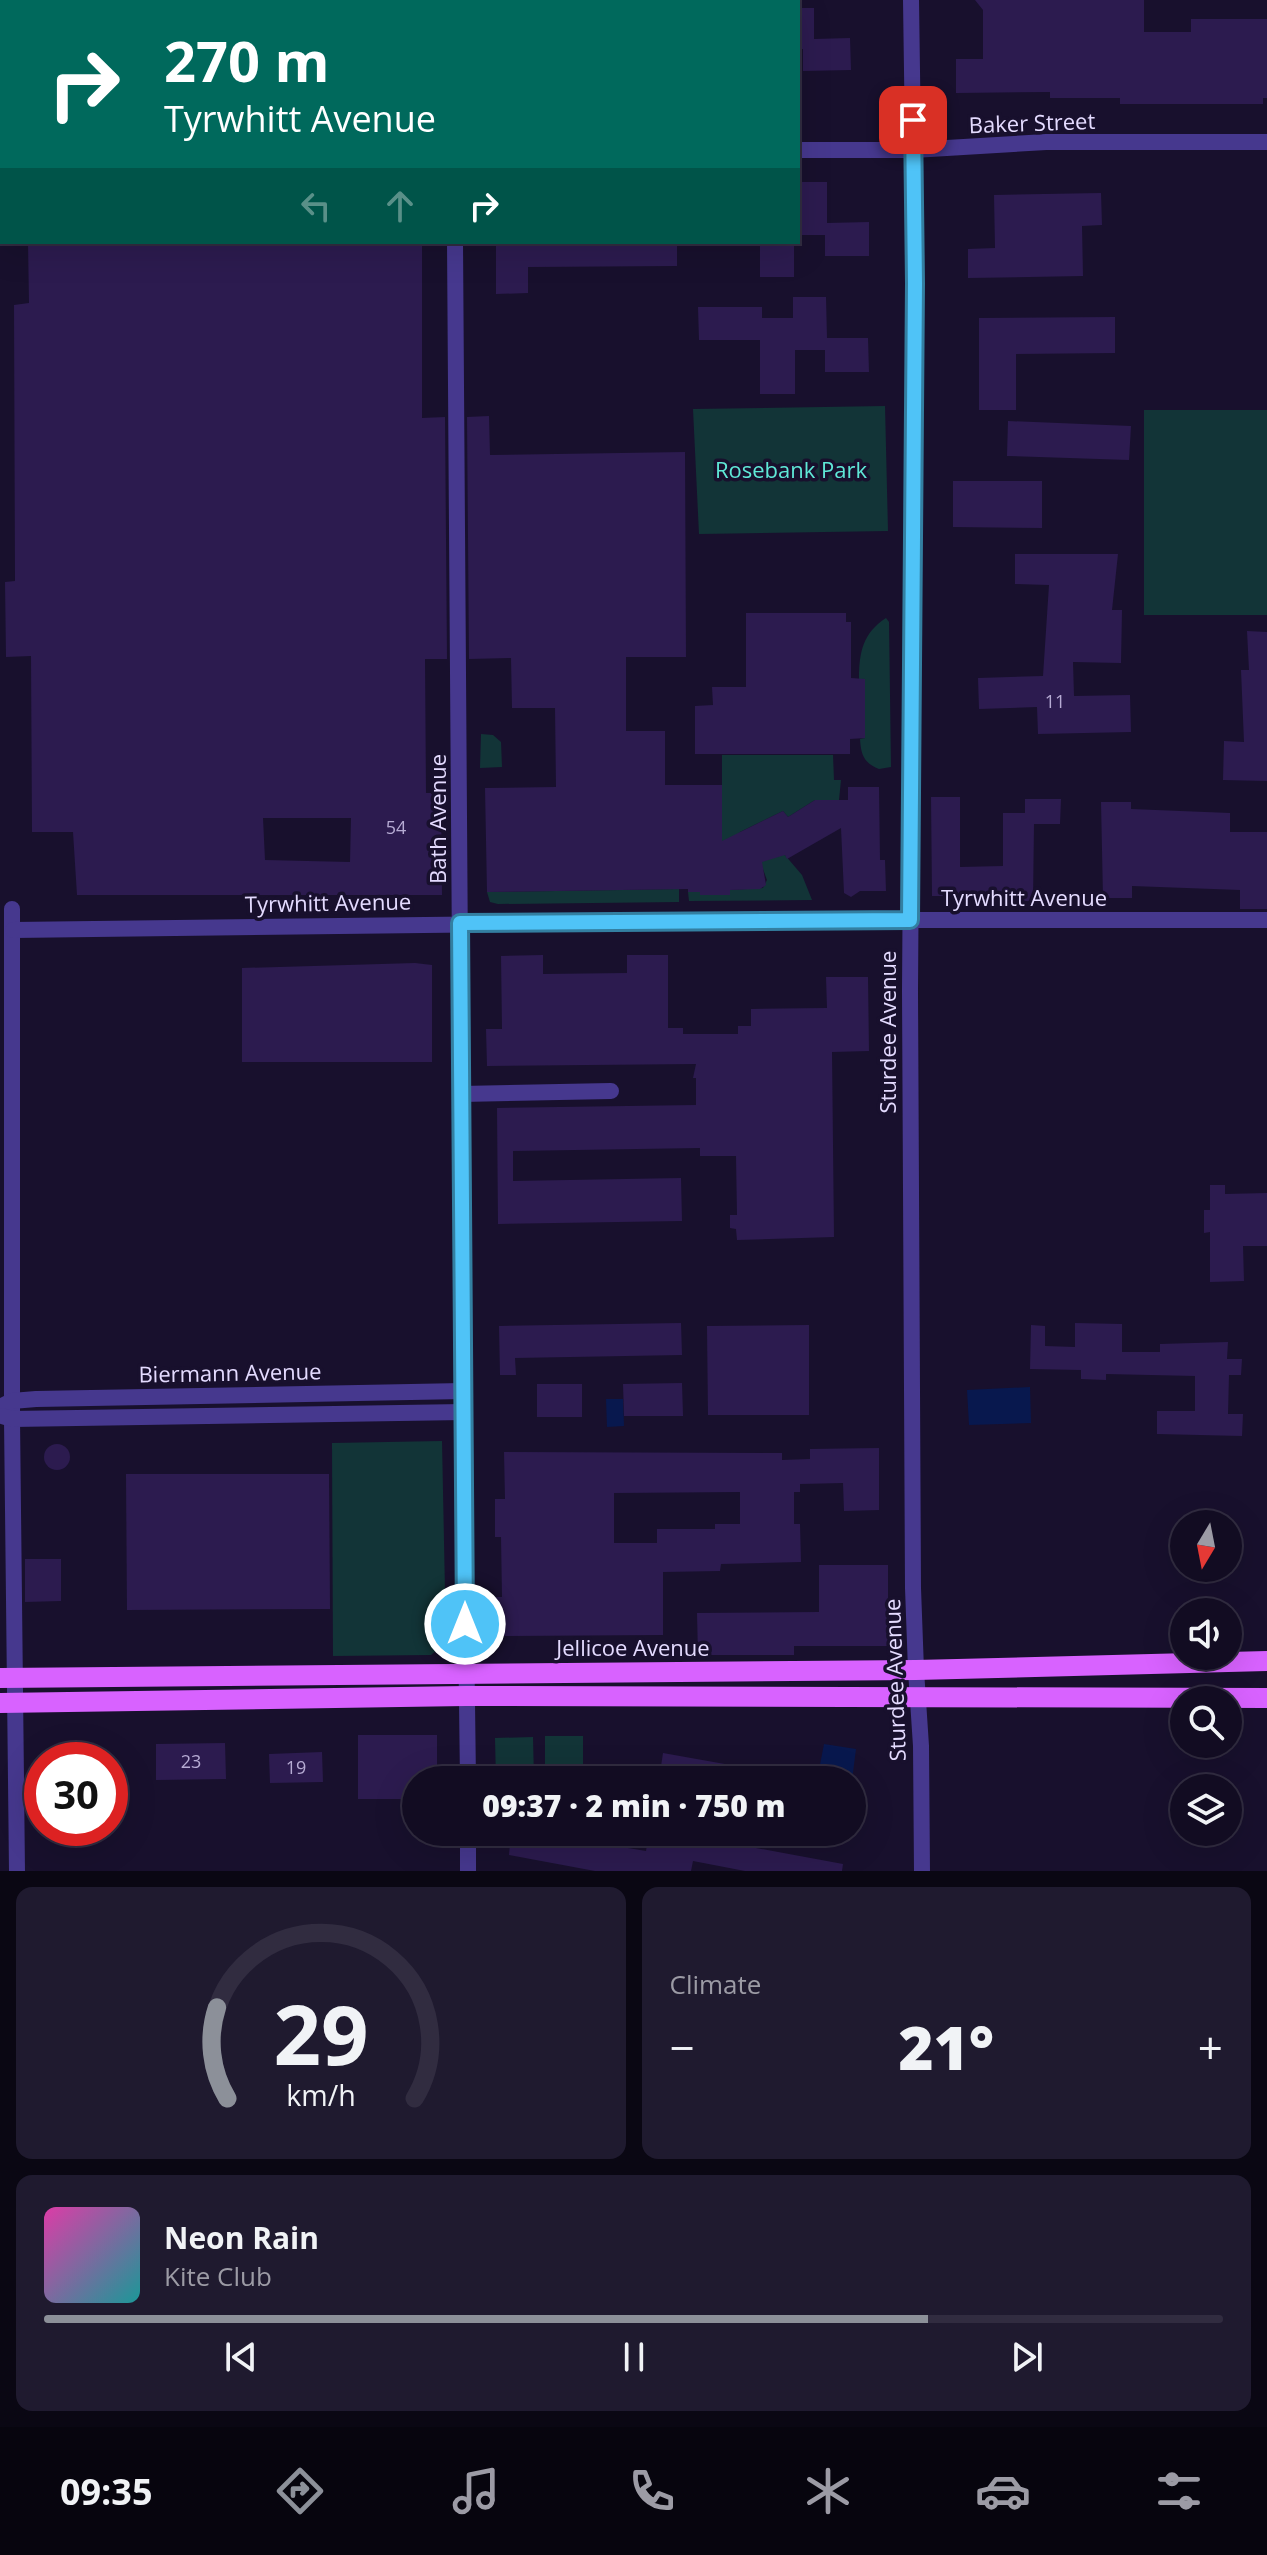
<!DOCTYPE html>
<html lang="en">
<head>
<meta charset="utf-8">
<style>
	:root { --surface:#120c22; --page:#1f1a2f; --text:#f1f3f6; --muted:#9c9ba5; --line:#312c40; --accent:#8c9099 }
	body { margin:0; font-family:"Open Sans",sans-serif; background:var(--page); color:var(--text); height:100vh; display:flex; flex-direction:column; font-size:30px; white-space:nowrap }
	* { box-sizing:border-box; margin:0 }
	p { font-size:26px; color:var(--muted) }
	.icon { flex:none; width:44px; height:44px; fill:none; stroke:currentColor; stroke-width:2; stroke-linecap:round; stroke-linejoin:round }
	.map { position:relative; height:1871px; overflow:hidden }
	.details { display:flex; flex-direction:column; gap:16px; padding:16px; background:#0a0713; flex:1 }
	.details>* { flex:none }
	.banner { position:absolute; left:0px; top:0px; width:800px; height:244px; box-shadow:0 8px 32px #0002,0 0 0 2px var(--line); background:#00695c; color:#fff; overflow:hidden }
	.needle { width:52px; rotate:190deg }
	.controls { position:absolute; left:1170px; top:1510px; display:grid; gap:16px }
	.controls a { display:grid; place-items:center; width:72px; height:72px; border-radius:50%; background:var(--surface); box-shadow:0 8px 32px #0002,0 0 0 2px var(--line); font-size:40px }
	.speed { position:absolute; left:24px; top:1742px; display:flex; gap:16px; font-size:40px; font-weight:700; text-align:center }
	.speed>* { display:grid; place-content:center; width:104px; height:104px; border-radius:50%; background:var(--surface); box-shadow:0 8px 32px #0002,0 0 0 2px var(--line); line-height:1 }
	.speed .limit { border:12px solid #d22; background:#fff; color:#111 }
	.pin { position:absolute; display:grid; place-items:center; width:68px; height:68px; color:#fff; margin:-34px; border-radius:16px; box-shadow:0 4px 12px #0006 }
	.me { position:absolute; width:88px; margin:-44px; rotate:0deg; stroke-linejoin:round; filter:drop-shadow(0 0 6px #0008) }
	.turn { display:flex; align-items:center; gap:28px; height:168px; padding:0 32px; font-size:36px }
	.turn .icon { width:104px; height:104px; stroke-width:2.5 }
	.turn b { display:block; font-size:56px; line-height:68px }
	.lanes { display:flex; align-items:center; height:76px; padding:0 32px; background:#0003; justify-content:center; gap:40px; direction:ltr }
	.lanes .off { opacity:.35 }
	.big { font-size:60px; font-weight:800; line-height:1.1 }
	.details .widget { flex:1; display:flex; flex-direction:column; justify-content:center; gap:12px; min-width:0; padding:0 28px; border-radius:16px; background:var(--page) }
	.details .dial { align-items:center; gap:0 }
	.dial svg { height:208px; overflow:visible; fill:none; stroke:var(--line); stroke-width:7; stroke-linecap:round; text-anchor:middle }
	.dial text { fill:var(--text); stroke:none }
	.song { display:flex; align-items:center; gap:24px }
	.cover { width:96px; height:96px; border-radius:12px; background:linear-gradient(135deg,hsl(320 70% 55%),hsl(180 70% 35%)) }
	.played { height:8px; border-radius:4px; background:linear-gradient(90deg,var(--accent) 75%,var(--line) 75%) }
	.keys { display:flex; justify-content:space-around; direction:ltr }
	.heat { display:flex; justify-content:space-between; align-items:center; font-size:44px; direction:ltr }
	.details .tiles { flex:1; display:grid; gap:16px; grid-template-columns:1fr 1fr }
	.widget:last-child { grid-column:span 2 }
	.trip { position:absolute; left:402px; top:1766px; width:464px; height:80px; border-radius:40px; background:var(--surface); box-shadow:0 8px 32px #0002,0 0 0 2px var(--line); font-weight:800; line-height:80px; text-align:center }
	.tab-bar { display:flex; height:128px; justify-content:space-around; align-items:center; background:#07050e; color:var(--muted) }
	.tab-bar .icon { width:56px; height:56px }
	.tab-bar .current { color:var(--accent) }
	.tab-bar b { font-size:36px; color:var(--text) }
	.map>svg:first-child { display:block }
	.green { fill:#123437 }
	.water { fill:#08184e }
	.building { fill:#2c1b4f; fill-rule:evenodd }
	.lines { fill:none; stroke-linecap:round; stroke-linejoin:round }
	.minor { stroke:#46388e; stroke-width:16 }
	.primary { stroke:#d862ff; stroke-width:20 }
	.route-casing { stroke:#337fa1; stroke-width:20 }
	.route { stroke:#4fc3f7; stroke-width:14 }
	.labels { text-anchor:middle; stroke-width:7; stroke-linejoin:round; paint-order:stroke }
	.number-label { font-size:18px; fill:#b6abd3 }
	.street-label { font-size:22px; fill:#e4dbff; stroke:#18102d }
	.park-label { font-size:22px; fill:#5fe8d7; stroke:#18102d }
</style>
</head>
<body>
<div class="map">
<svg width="1267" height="1871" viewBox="0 0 1267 1871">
	<rect width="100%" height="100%" fill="#18102d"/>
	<g class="green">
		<polygon points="885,406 888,531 699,534 693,409"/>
		<rect x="1144" y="410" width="123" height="205"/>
		<path d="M886,618L889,622L891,767L879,769C864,763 861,755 860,739L865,738V679H859C859,652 863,633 886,618Z"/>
		<polygon points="481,734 493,735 501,742 502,767 480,768"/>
		<polygon points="722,755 833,755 834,780 841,780 839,800 815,800 788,817 783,811 740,832 722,859"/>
		<polygon points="784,854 802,875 812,900 689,901 688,892 700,892 701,895 730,895 730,890 763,888 767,880 760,861"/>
		<polygon points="679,889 679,902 498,904 490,902 487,892"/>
		<polygon points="442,1441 446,1642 431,1655 333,1656 332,1443"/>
		<polygon points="583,1736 583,1780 545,1780 545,1736"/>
		<polygon points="533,1737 534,1780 496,1780 495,1738"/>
	</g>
	<g class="water">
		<polygon points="1030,1387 1031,1423 969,1425 967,1390"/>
		<polygon points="606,1399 623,1399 624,1426 607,1427"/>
		<polygon points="824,1744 856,1749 852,1780 817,1780"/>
	</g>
	<g class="building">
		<polygon points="975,0 1144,0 1144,32 1191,32 1191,19 1267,19 1267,98 1263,98 1263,104 1120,104 1120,98 1050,98 1050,92 956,93 956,59 983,59 983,10"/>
		<polygon points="798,8 814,8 814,39 850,38 851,70 803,71 803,49 798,49"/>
		<polygon points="798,182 827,182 827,223 869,222 869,256 825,256 825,235 798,235"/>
		<polygon points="1101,193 1102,225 1082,226 1083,276 968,278 968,249 995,248 994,195"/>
		<path d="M28,242H422V418L445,417L447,659H425L426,793H441L442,895H77L73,832H32L31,656L6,657L5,582L15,581L14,305L29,303ZM263,818H351L350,862L265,860Z"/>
		<polygon points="496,242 677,242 677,266 528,267 528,293 496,294"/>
		<rect x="760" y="242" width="34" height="35"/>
		<polygon points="793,297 826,297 827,338 868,338 869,372 825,372 825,350 795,350 795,394 760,394 760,340 699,340 698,307 762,307 762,318 793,318"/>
		<polygon points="1115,317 1115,353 1016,354 1016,410 979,410 979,318"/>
		<polygon points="489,416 490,455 685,452 686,657 626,657 626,731 665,731 665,785 722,785 722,841 783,811 788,817 815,800 848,800 848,787 879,787 880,860 885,860 886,891 860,891 851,897 844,893 841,828 787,859 785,855 762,862 766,885 760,889 730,890 730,895 700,895 700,892 688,892 688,889 487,892 485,788 556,787 555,708 512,708 511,658 469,659 467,417"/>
		<polygon points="1008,421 1131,426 1129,460 1007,456"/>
		<polygon points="953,481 1042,481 1042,528 953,527"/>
		<polygon points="1015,554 1118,554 1112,610 1122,610 1121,663 1073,662 1074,696 1130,695 1131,732 1038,734 1037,707 979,709 978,678 1043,676 1049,585 1015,584"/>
		<polygon points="746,613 846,613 846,622 851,622 851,678 865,679 865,738 850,739 850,754 695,754 695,706 713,705 712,687 746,687"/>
		<polygon points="1247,631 1267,632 1267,781 1223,780 1224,741 1244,742 1241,670 1249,670"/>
		<polygon points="931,797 960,797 960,867 1003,866 1003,813 1025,813 1025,799 1061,799 1060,824 1034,824 1033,901 1003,901 1003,896 932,896"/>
		<polygon points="1101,802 1131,802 1131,809 1230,813 1230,832 1267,832 1267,909 1240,909 1240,890 1132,886 1132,898 1103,898"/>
		<polygon points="543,955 543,974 627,973 627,955 668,955 668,1028 683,1028 683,1034 738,1034 738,1026 751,1026 751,1009 827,1008 826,977 868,977 869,1051 832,1052 834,1237 737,1240 736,1229 730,1228 730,1215 737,1215 736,1156 700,1156 700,1148 513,1151 513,1181 681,1178 682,1221 498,1224 497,1108 696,1105 696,1078 693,1078 696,1064 487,1066 486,1029 502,1029 501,956"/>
		<polygon points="415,963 432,965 432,1062 242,1062 242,968"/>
		<polygon points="1210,1185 1225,1185 1225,1194 1267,1193 1267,1246 1243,1246 1244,1281 1210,1282 1210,1232 1204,1233 1204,1210 1210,1210"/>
		<polygon points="681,1323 682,1355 515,1358 516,1375 500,1375 499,1326"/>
		<polygon points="1075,1323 1122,1324 1122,1352 1160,1352 1160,1344 1228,1342 1227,1359 1242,1359 1241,1375 1229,1375 1228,1414 1243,1414 1242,1436 1157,1434 1157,1411 1195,1411 1195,1376 1106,1374 1106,1380 1081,1379 1081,1370 1030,1369 1031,1325 1045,1326 1045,1346 1075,1347"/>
		<polygon points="809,1325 809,1415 708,1415 707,1326"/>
		<polygon points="682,1383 683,1416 624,1416 623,1384"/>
		<rect x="537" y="1384" width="45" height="33"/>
		<circle cx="57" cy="1457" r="13"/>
		<path d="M879,1448V1510L844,1511L843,1483L800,1484V1492H794V1524H800L801,1562L721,1564L720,1571L663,1572V1635L494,1636V1597H502L501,1537H495V1499H505L504,1452L782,1453V1460L810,1459V1449ZM740,1492V1524H715V1529H657V1543H614V1493Z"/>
		<polygon points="126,1474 329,1474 330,1609 127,1610"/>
		<polygon points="25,1559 61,1559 61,1601 25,1602"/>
		<polygon points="819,1565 888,1565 888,1646 794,1646 794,1655 698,1655 697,1613 819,1612"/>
		<polygon points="358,1735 437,1735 437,1780 416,1780 416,1799 358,1799"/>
		<polygon points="225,1743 226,1779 156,1780 156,1744"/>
		<polygon points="322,1752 323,1782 270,1783 269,1754"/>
		<polygon points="663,1753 776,1773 776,1780 659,1780"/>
		<polygon points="511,1832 531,1832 646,1851 649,1832 697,1832 696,1837 843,1864 842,1871 745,1871 693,1861 691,1871 595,1871 509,1855"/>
	</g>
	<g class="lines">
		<g class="minor">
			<polyline points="453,0 453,2"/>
			<polyline points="911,0 915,283 910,991 913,1588 916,1670 921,1746 922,1871"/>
			<polyline points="0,111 1,151"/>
			<polyline points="798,150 913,150 1046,142 1267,142"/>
			<polyline points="455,242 463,1391 468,1780"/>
			<polyline points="12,909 12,1419 17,1871"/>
			<polyline points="13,930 842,920 1267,920"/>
			<polyline points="461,1094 611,1091"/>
			<polyline points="0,1407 12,1401 36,1399 463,1391"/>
			<polyline points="2,1416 12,1419 464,1412"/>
			<polyline points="468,1832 468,1871"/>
		</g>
		<g class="primary">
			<polyline points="0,1678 916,1670 1267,1661"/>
			<polyline points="0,1703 466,1696 1267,1698"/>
		</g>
	</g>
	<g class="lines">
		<g class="route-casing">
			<polyline id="route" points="465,1624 460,923 910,920 915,283 913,120"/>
		</g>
		<use href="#route" class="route"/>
	</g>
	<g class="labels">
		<g class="number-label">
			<text x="1055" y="708">11</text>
			<text x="396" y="834">54</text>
			<text x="191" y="1768">23</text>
			<text x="296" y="1774">19</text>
		</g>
		<g class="street-label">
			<text transform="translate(1032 123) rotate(-2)" y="8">Baker Street</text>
			<text transform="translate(438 819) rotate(-90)" y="8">Bath Avenue</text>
			<text x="1024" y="906">Tyrwhitt Avenue</text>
			<text transform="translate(328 903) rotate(-1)" y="8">Tyrwhitt Avenue</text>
			<text transform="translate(888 1032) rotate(-90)" y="8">Sturdee Avenue</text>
			<text transform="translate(230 1373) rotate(-1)" y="8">Biermann Avenue</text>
			<text x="633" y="1656">Jellicoe Avenue</text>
			<text transform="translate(895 1680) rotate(-92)" y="8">Sturdee Avenue</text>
		</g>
		<g class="park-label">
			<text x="791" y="478">Rosebank Park</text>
		</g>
	</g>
</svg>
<div class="controls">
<a><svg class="needle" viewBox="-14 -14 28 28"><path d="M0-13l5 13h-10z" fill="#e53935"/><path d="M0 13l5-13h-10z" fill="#9c9ba5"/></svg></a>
<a><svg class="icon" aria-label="sound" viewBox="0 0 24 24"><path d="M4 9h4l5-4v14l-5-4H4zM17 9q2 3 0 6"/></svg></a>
<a><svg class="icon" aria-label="search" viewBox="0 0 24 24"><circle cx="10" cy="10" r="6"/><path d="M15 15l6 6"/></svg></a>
<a><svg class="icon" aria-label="layers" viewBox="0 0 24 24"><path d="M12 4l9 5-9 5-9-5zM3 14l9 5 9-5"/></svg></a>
</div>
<div class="speed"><div class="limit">30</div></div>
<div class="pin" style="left:913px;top:120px;background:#d93025"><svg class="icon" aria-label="arrive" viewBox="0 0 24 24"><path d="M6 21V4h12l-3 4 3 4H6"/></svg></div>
<svg class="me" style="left:465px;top:1624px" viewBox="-20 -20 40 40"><circle r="17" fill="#4fc3f7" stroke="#fff" stroke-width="3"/><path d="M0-11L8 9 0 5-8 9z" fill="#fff"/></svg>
<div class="trip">09:37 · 2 min · 750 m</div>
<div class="banner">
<div class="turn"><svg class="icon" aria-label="right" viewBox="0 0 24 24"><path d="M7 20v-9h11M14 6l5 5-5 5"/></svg><div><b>270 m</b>Tyrwhitt Avenue</div></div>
<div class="lanes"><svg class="icon off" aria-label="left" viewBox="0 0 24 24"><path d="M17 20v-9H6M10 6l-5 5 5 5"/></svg><svg class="icon off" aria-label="ahead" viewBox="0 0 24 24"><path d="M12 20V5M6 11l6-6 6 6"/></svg><svg class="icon" aria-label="right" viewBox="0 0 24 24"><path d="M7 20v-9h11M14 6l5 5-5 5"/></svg></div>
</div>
</div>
<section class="details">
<div class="tiles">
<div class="widget dial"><svg viewBox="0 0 100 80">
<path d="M14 69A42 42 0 1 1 86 69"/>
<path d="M14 69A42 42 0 0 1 10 34" stroke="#8c9099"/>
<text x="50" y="56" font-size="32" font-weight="700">29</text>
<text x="50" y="72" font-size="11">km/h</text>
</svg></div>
<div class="widget"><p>Climate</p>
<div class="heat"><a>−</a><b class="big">21°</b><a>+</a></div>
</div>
<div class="widget">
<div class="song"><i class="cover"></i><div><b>Neon Rain</b><p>Kite Club</p></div></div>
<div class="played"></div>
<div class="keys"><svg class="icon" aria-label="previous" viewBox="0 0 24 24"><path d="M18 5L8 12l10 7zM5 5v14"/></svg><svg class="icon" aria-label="pause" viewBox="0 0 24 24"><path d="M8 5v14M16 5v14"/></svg><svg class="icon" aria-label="next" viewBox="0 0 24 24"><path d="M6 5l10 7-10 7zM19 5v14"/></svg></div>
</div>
</div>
</section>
<nav class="tab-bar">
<b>09:35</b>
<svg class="icon current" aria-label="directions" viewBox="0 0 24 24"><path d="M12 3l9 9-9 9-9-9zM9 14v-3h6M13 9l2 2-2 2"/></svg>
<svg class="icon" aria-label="music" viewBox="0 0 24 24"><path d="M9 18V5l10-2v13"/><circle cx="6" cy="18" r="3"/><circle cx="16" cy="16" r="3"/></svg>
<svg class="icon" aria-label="phone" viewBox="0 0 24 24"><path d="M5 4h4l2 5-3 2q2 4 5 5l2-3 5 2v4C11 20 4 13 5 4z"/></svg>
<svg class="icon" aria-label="climate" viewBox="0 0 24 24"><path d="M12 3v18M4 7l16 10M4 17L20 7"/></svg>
<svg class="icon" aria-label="car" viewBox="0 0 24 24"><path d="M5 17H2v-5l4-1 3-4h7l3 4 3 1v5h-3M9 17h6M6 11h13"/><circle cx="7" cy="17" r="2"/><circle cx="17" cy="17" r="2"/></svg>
<svg class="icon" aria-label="filters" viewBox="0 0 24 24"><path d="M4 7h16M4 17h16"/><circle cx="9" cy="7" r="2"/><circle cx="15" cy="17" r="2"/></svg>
</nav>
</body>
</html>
